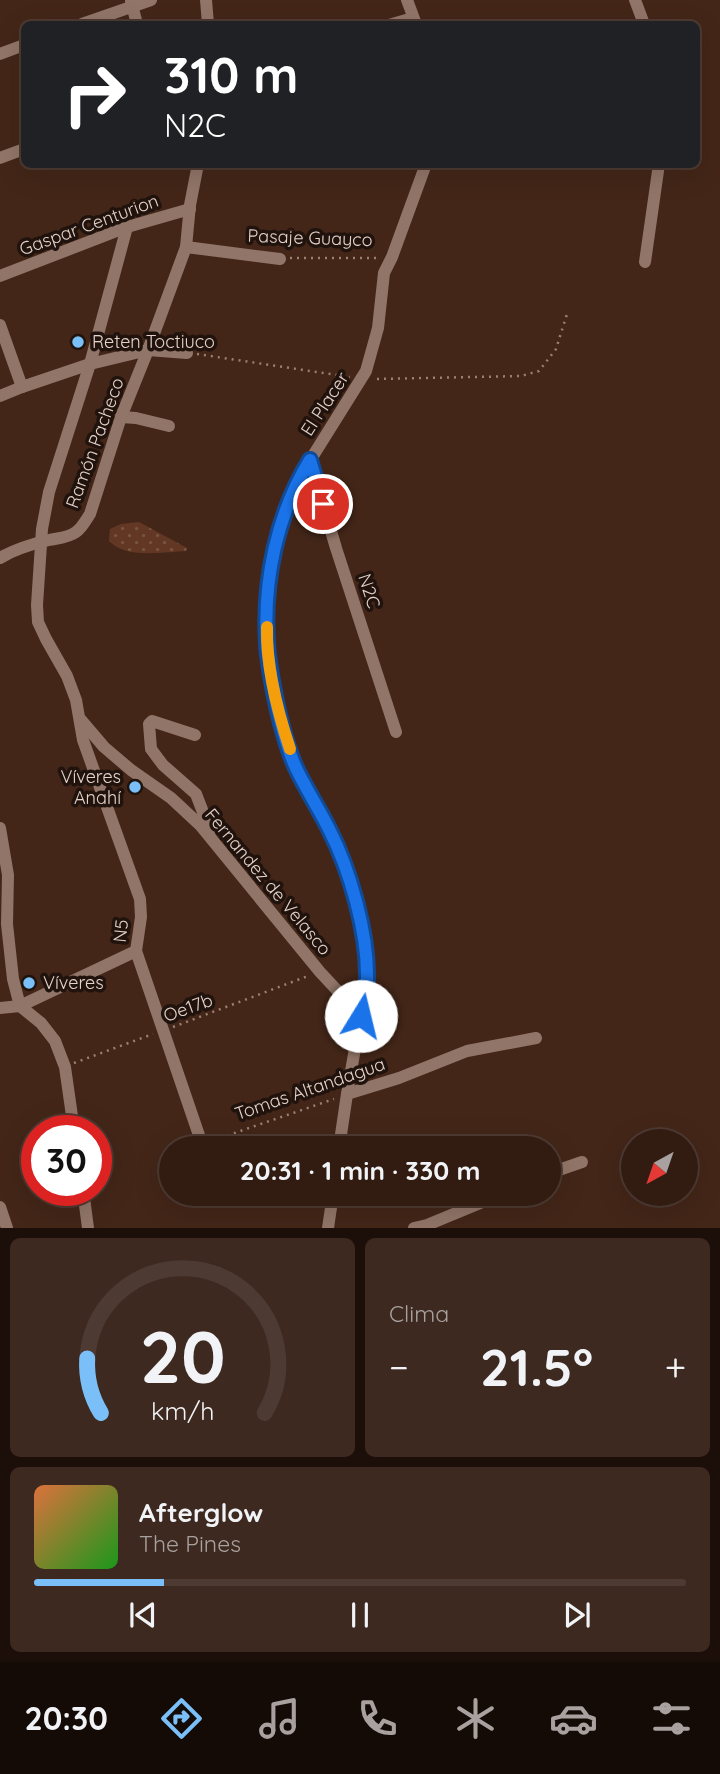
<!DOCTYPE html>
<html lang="es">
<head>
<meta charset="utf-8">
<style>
	:root { --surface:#321c12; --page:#3d2920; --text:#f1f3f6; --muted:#a8a19f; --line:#4d3a32; --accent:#7abff8 }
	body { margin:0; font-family:Quicksand,sans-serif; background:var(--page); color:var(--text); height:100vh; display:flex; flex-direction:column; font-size:26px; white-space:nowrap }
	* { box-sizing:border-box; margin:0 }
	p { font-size:23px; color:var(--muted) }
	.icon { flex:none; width:38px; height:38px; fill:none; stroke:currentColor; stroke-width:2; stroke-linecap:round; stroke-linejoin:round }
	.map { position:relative; height:1228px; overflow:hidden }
	.sheet { display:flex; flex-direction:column; gap:10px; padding:10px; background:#1c0f0a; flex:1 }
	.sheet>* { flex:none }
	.guide { position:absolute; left:21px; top:21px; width:679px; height:147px; border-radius:10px; box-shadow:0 7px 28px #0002,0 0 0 2px var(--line); background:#202124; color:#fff; overflow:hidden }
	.needle { width:46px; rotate:220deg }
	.tools { position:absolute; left:621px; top:1129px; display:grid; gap:14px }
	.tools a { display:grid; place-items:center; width:77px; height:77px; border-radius:50%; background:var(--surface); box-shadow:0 7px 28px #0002,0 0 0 2px var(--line); font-size:35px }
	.speed { position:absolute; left:21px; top:1115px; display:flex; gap:14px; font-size:35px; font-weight:700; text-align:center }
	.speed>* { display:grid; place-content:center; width:91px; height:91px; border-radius:50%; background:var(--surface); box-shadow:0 7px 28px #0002,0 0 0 2px var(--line); line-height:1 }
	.speed .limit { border:10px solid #d22; background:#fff; color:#111 }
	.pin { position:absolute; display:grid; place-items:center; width:60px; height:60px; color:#fff; margin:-30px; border:4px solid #fff; border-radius:50%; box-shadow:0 2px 7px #0007 }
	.me { position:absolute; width:77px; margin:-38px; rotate:9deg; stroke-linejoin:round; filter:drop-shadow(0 0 5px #0008) }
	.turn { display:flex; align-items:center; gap:24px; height:147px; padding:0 28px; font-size:32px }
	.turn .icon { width:91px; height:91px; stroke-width:2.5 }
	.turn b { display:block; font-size:49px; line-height:60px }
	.big { font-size:52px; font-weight:700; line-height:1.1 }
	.sheet .card { flex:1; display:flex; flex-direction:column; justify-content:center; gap:10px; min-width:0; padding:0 24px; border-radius:10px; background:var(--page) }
	.sheet .dial { align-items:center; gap:0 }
	.dial svg { height:182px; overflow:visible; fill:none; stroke:var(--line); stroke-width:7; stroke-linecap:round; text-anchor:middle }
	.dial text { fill:var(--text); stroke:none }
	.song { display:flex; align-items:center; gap:21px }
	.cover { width:84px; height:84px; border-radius:10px; background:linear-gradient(135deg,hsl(20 70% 55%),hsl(120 70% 35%)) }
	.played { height:7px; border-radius:4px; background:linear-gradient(90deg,var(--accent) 20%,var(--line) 20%) }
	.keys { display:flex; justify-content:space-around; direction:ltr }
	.heat { display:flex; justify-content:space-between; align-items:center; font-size:38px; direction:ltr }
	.sheet .tiles { flex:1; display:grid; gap:10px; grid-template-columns:1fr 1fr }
	.card:last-child { grid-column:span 2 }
	.trip { position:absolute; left:159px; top:1136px; width:402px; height:70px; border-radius:35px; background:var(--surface); box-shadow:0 7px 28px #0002,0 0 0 2px var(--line); font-weight:700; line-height:70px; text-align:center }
	.tab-bar { display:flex; height:112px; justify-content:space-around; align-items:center; background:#140b07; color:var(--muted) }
	.tab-bar .icon { width:49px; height:49px }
	.tab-bar .current { color:var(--accent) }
	.tab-bar b { font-size:32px; color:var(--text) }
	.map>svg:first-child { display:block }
	.park { fill:url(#park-dots) }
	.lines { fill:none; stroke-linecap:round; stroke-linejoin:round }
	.path { stroke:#998175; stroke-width:2.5; stroke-dasharray:2 5; stroke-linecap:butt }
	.lane { stroke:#917568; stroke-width:6 }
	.street { stroke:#917568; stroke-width:12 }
	.route-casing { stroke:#114b97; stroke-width:18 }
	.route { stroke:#1a73e8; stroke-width:12 }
	.slow { stroke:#f59e0b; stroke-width:12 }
	.poi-dot { fill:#7abff8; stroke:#20130d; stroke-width:2.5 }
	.labels { text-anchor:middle; stroke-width:7; stroke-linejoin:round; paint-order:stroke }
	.street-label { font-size:18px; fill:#e6d3ca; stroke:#20130d }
	.poi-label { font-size:18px; fill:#e6d3ca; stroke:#20130d; text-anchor:start }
</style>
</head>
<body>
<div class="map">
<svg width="720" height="1228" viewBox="0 0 720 1228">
	<defs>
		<pattern id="park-dots" width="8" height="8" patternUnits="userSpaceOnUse" patternTransform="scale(1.75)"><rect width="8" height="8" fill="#623824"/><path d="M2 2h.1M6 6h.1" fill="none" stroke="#785442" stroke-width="1.8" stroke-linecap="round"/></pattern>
	</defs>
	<rect width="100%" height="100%" fill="#432618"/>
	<path class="park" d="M139,522L187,548L186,551C163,552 126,559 109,541L110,529L121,524Z"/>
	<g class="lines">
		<g class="path">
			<polyline points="290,258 378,258"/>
			<polyline points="197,354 350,377"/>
			<polyline points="377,379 521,376 539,371 556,349 567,314"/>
			<polyline points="173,1027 308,976"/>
			<polyline points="74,1063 153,1034"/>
			<polyline points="214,1140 334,1099"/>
		</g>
		<polyline class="lane" points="382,24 413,15"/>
		<g class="street">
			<polyline points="206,0 208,24"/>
			<polyline points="407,0 416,24"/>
			<polyline points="635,0 644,24"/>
			<polyline points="131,1 137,24"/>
			<polyline points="82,24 151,0"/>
			<polyline points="0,54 24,45"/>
			<polyline points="0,158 24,149"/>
			<polyline points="127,227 90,364 49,492 42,529 37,605 38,622 46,639 67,676 76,700 83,740 140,899 141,917 136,951 202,1144"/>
			<polyline points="186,247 280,259"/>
			<polyline points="645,262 659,164"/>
			<polyline points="0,276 127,227 190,209"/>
			<polyline points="0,325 22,387"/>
			<polyline points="0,396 22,387 90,364 148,350 187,353"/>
			<polyline points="121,417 136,418 169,426"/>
			<polyline points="310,460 336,548 396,732"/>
			<path d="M0,558C15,549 32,544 49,540C58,538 68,538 76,532C82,528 86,520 90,514L121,417L148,350L186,247L190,205L198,164"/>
			<polyline points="81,720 104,747 131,770 171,798 200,825 320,972 361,1016"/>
			<polyline points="195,735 152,721 149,724 151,749 163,765 196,794 211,833"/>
			<polyline points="0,828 8,875 7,924 13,979 20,1006 41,1023 55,1041 65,1067 74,1130"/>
			<polyline points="0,1008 20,1006 136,951"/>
			<polyline points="347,1094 399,1078 467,1051 536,1038"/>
			<polyline points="339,1148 347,1094 367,980 366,953 359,913 347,872 331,832 296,767 281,722 267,644 267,604 273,553 285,510 296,483 366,371 378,328 384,273 392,257 426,164"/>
			<polyline points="550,1173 582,1162"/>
			<polyline points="83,1190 88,1228"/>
			<polyline points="0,1207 7,1228"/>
			<polyline points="328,1228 333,1194"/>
			<polyline points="414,1228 427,1225 502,1194"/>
		</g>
	</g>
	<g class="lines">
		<g class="route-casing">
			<path id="route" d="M323,504L310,460C277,514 263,580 267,644C268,662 272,680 275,697C280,721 286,746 296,768C306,789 319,809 329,829C350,870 368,933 367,979C367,991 363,1004 361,1016"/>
		</g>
		<use href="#route" class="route"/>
		<path class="slow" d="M267,627C266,668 277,710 290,749"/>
	</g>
	<g class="poi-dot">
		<circle cx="78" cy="342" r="7"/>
		<circle cx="135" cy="787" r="7"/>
		<circle cx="29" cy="983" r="7"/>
	</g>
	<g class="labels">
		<g class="street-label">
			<text transform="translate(89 225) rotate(-20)" y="6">Gaspar Centurion</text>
			<text transform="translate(310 238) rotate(2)" y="6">Pasaje Guayco</text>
			<text transform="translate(325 404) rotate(-57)" y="6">El Placer</text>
			<text transform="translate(95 443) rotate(-70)" y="6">Ramón Pacheco</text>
			<text transform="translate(369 591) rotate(72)" y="6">N2C</text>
			<text transform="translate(268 882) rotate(50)" y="6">Fernandez de Velasco</text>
			<text transform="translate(121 931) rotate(-84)" y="6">N5</text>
			<text transform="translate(188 1008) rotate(-20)" y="6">Oe17b</text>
			<text transform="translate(310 1089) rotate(-19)" y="6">Tomas Altandagua</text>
		</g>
		<g class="poi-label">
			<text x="92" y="348">Reten Toctiuco</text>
			<text x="121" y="783" text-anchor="end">Víveres<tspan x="121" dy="21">Anahí</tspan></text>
			<text x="43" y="989">Víveres</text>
		</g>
	</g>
</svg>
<div class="tools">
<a><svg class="needle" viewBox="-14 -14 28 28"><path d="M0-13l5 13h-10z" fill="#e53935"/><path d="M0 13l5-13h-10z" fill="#a8a19f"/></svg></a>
</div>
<div class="speed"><div class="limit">30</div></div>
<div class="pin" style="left:323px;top:504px;background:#d93025"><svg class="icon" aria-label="arrive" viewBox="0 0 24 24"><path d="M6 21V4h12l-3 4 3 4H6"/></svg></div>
<svg class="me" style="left:361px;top:1016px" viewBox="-20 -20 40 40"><circle r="19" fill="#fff"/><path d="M0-13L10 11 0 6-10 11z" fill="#1a73e8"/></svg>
<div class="trip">20:31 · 1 min · 330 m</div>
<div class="guide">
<div class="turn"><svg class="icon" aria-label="right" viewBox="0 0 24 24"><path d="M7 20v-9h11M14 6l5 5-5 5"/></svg><div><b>310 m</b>N2C</div></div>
</div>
</div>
<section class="sheet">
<div class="tiles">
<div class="card dial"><svg viewBox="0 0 100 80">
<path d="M14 69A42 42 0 1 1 86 69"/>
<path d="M14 69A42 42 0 0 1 8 45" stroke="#7abff8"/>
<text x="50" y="56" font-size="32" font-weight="700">20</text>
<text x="50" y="72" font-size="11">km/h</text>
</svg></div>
<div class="card"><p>Clima</p>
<div class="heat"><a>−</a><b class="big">21.5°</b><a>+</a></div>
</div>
<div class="card">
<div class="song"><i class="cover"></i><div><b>Afterglow</b><p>The Pines</p></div></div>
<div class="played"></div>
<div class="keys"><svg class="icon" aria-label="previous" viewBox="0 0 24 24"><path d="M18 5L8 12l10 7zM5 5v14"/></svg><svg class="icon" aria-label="pause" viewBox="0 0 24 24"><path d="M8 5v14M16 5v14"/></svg><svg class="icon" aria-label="next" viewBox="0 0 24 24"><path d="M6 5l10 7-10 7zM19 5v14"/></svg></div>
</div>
</div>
</section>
<nav class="tab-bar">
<b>20:30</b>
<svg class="icon current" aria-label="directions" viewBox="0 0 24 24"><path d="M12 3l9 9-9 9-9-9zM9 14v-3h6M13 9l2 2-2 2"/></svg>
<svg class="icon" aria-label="music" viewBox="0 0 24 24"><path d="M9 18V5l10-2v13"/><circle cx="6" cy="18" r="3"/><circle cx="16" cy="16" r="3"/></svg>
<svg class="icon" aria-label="phone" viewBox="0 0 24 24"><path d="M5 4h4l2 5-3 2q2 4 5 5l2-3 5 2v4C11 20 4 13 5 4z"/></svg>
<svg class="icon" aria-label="climate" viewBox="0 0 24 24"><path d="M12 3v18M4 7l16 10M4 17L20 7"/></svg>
<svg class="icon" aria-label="car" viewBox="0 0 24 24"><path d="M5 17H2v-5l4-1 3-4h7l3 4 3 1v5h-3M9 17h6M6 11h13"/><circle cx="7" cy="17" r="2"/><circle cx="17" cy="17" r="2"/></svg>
<svg class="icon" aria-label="filters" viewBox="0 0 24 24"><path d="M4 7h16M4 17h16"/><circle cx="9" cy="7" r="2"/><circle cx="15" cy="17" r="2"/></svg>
</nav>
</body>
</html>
